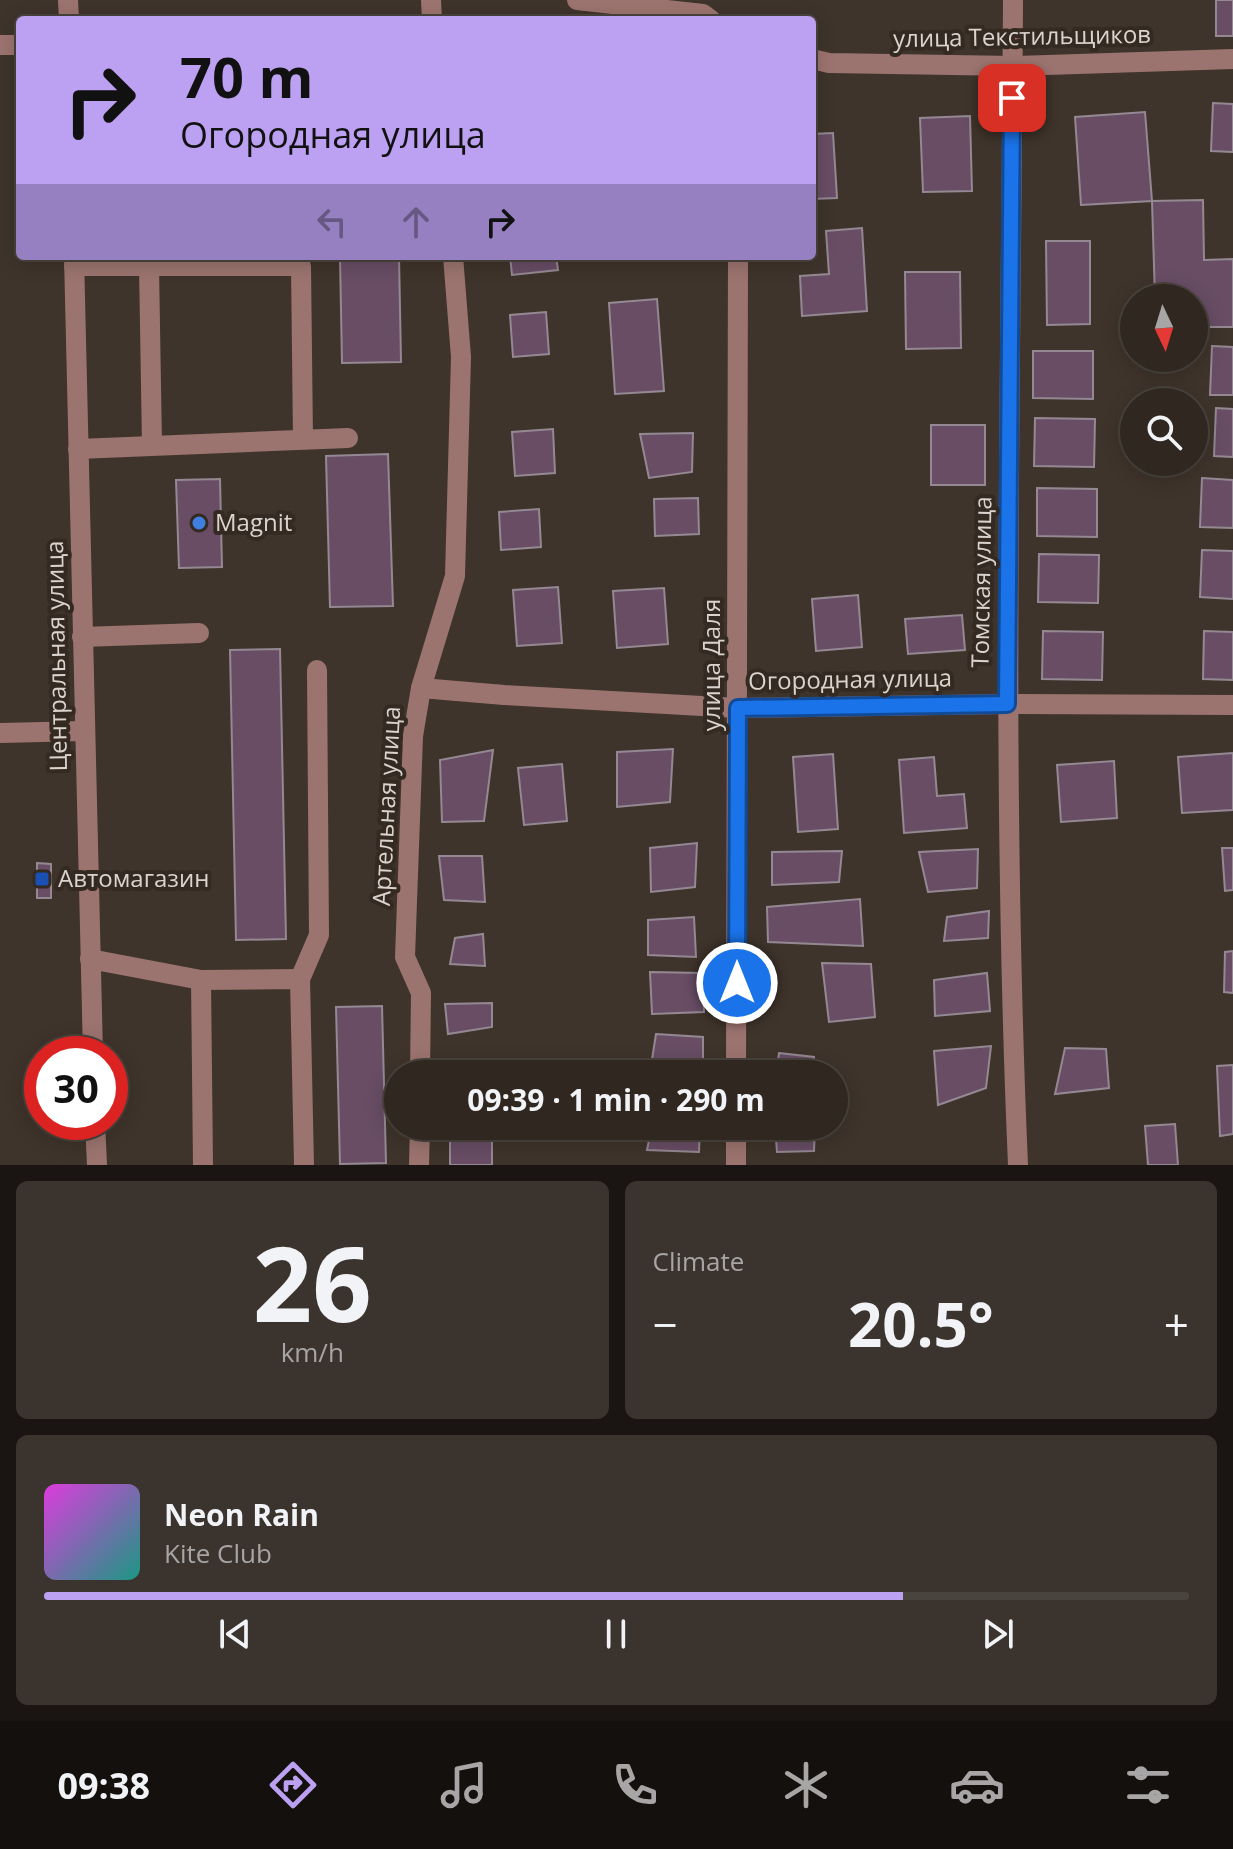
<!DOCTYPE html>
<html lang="en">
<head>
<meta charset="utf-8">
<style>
	:root { --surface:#2f2720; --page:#3b332d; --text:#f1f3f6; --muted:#a7a5a5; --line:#4a443e; --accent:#bca0f2 }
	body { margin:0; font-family:"Open Sans",sans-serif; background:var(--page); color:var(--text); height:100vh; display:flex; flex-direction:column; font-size:30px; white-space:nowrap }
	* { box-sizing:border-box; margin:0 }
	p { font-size:26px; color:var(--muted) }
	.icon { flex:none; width:44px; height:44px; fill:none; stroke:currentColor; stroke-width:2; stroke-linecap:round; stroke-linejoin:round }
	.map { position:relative; height:1165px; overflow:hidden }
	.drawer { display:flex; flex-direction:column; gap:16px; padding:16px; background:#1a1512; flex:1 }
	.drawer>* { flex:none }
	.banner { position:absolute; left:16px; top:16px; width:800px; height:244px; border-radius:8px; box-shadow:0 4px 20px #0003,0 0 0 2px var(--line); background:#bca0f2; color:#111; overflow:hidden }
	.needle { width:52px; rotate:176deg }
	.fabs { position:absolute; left:1120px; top:284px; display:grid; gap:16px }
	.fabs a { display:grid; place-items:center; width:88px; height:88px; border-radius:50%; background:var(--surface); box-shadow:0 4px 20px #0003,0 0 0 2px var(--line); font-size:40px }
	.speed { position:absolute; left:24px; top:1036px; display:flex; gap:16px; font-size:40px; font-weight:700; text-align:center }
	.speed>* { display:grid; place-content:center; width:104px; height:104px; border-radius:50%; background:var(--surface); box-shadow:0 4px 20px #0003,0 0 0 2px var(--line); line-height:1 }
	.speed .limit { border:12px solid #d22; background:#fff; color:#111 }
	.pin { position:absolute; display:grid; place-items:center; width:68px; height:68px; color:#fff; margin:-34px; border-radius:16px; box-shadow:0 4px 12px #0006 }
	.me { position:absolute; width:88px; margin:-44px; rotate:0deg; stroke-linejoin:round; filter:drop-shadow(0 0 6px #0008) }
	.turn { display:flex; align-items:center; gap:28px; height:168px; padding:0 32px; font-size:36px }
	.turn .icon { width:104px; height:104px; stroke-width:2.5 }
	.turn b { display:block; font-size:56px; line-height:68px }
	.lanes { display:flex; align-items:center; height:76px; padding:0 32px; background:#0003; justify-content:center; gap:40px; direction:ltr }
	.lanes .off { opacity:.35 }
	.big { font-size:60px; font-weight:700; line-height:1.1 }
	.drawer .widget { flex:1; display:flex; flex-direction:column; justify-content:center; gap:12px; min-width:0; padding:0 28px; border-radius:12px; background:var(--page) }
	.drawer .dial { align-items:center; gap:0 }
	.dial b { font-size:104px; line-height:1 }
	.song { display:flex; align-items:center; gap:24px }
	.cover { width:96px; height:96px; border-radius:12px; background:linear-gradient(135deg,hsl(300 70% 55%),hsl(170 70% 35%)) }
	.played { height:8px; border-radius:4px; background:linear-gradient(90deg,var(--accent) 75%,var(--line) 75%) }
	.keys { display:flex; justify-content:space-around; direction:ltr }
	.heat { display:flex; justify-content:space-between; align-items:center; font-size:44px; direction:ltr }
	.drawer .tiles { flex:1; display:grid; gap:16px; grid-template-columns:1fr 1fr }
	.widget:last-child { grid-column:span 2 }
	.trip { position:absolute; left:384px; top:1060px; width:464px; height:80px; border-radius:40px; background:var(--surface); box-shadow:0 4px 20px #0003,0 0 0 2px var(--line); font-weight:700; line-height:80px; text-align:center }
	.dock { display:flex; height:128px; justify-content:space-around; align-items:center; background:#13100d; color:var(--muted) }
	.dock .icon { width:56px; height:56px }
	.dock .on { color:var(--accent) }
	.dock b { font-size:36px; color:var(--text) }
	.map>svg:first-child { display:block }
	.building { fill:#684d65; stroke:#948893; stroke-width:2 }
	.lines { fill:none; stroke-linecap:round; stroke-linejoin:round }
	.minor { stroke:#9c746f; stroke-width:20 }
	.route-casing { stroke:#114b97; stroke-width:20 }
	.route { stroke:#1a73e8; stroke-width:14 }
	.shop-dot { fill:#3f7fe0; stroke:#342a21; stroke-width:3 }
	.transit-dot { fill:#1a4fb4; stroke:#342a21; stroke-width:3 }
	.labels { text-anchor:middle; stroke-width:8; stroke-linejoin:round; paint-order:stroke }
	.street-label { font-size:24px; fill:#dad3ce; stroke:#342a21 }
	.poi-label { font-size:24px; fill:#dad3ce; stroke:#342a21; text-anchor:start }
</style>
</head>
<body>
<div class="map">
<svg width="1233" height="1165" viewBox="0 0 1233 1165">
	<rect width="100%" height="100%" fill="#3f342b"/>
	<g class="building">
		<rect x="1216" y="0" width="17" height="36"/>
		<polygon points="1213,103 1233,104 1233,152 1211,151"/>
		<polygon points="1145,112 1152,201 1081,205 1075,117"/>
		<polygon points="970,116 972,191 923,192 920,118"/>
		<polygon points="833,133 837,198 812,199 812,134"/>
		<polygon points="1203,200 1204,260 1233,259 1233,327 1194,327 1194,298 1155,298 1152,201"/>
		<polygon points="862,228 867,311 802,316 800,276 829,274 826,231"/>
		<polygon points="1046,241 1090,241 1090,324 1047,325"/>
		<polygon points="340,256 399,256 401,362 342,363"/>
		<polygon points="510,256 556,256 558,270 512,275"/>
		<polygon points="905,272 960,272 961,348 906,349"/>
		<polygon points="657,299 664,391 615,394 609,303"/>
		<polygon points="546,312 549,354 513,357 510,315"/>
		<polygon points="1212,346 1233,347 1233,395 1210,395"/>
		<polygon points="1033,351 1093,351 1093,399 1033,398"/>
		<polygon points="1216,408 1233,409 1233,457 1214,456"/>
		<polygon points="1035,418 1095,419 1094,467 1034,466"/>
		<rect x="931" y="425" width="54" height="60"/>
		<polygon points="553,429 555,473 515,476 512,432"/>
		<polygon points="693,433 692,472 649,478 640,434"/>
		<polygon points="388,454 393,606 330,607 326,456"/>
		<polygon points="1202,478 1233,480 1233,528 1200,527"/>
		<polygon points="220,479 222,567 179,568 176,480"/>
		<polygon points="1037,488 1097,489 1097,537 1037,536"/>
		<polygon points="698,498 699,534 655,536 654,499"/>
		<polygon points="539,509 541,547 501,550 499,512"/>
		<polygon points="1202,550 1233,551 1233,599 1200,597"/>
		<polygon points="1039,554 1099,555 1098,603 1038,602"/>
		<polygon points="558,587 562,643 517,646 513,590"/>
		<polygon points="664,588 668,644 617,648 613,591"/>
		<polygon points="858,595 862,647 816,651 812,599"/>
		<polygon points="962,615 965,650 908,654 905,619"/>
		<polygon points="1043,631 1103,632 1102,680 1042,679"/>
		<polygon points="1204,631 1233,632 1233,680 1203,679"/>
		<polygon points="280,649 286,939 236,940 230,650"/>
		<polygon points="673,749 670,802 617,807 617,752"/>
		<polygon points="493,750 484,821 442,822 440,760"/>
		<polygon points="1233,753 1233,810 1182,813 1178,757"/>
		<polygon points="833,754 838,829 798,832 793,757"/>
		<polygon points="934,757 937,796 964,794 967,828 904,833 899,760"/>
		<polygon points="1114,761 1117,818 1061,822 1057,765"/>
		<polygon points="562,764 567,821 524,825 518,768"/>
		<polygon points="697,843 695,887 651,892 650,848"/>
		<polygon points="1222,848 1233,848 1233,890 1225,891"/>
		<polygon points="978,849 977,888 928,892 919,852"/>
		<polygon points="842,851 839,882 772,885 772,852"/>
		<polygon points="439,856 482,856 485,902 444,900"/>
		<polygon points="37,863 51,864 51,898 37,898"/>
		<polygon points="860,899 863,946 768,942 767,907"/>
		<polygon points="989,911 988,938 944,941 947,917"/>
		<polygon points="694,917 696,957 648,955 648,920"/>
		<polygon points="483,934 485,966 450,964 455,938"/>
		<polygon points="1233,951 1233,993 1224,992 1225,952"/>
		<polygon points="822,963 871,964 875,1017 829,1022"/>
		<polygon points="650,972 703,973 704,1012 652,1014"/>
		<polygon points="987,973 990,1011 935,1016 934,980"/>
		<polygon points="492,1003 492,1027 448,1034 445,1004"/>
		<polygon points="382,1006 386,1163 340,1164 336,1007"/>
		<polygon points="656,1034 703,1037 703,1074 650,1072"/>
		<polygon points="991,1046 986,1088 938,1105 934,1051"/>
		<polygon points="1065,1048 1106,1049 1109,1088 1055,1094"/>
		<polygon points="779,1053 814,1057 812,1074 776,1074"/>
		<polygon points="495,1061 495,1074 462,1074 462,1062"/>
		<polygon points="1233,1065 1233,1134 1220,1136 1217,1066"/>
		<polygon points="1175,1124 1178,1165 1148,1165 1145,1126"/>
		<polygon points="652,1126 700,1126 699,1152 647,1150"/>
		<polygon points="775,1126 815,1126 814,1151 777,1152"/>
		<polygon points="450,1128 492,1129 492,1165 450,1165"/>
	</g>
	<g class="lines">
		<g class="minor">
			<polyline points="68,0 69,20"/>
			<polyline points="431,0 432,20"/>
			<polyline points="577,0 703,14 711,20"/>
			<path d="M1013,0C1011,388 1001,777 1018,1165"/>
			<polyline points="0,45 20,45"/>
			<polyline points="812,59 829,63 1013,66 1233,59"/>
			<polyline points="74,256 93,1054"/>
			<polyline points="74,266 301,266 303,439"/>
			<polyline points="149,266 152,445"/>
			<polyline points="78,449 348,438"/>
			<polyline points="82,637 199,633"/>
			<polyline points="421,688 504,695 738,708 1007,704 1233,705"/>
			<polyline points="0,733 84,731"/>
			<polyline points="90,959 201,980 300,979 304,1165"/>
			<polyline points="300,979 319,935 317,670"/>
			<polyline points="201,980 203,1165"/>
			<polyline points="420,1074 421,993 405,957 413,736 421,688 455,576 461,357 453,256"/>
			<polyline points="736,1074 738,256"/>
			<polyline points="95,1122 97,1165"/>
			<polyline points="419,1165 420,1126"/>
			<polyline points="736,1165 736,1126"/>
		</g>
	</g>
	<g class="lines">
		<g class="route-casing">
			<polyline id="route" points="737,983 738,708 1007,704 1012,98"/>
		</g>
		<use href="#route" class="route"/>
	</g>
	<circle class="shop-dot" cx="199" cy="523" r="8"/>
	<rect class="transit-dot" x="34" y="871" width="16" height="16" rx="4"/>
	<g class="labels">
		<g class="street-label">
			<text transform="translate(1022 37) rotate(-1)" y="8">улица Текстильщиков</text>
			<text transform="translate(982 582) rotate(-89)" y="8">Томская улица</text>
			<text transform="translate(57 656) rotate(-91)" y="8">Центральная улица</text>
			<text transform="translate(712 665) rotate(-90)" y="8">улица Даля</text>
			<text transform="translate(850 680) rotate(-1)" y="8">Огородная улица</text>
			<text transform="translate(387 806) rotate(-87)" y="8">Артельная улица</text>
		</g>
		<g class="poi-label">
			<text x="215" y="531">Magnit</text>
			<text x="58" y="887">Автомагазин</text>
		</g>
	</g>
</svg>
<div class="fabs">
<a><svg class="needle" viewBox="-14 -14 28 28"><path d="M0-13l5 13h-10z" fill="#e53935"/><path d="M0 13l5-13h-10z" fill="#a7a5a5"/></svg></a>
<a><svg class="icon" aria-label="search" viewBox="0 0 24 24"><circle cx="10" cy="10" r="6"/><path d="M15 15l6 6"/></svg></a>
</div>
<div class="speed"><div class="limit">30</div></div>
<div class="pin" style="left:1012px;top:98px;background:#d93025"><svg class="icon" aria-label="arrive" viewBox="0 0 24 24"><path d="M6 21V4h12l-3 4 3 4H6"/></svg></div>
<svg class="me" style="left:737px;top:983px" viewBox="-20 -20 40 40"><circle r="17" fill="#1a73e8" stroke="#fff" stroke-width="3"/><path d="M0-11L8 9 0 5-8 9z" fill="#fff"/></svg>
<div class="trip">09:39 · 1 min · 290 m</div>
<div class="banner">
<div class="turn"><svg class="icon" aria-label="right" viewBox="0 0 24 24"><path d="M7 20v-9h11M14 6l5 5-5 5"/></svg><div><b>70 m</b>Огородная улица</div></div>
<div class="lanes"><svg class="icon off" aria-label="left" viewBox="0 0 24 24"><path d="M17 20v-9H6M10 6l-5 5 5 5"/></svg><svg class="icon off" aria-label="ahead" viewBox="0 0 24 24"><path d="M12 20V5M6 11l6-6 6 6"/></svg><svg class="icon" aria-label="right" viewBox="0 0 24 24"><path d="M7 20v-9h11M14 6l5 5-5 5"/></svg></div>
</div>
</div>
<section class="drawer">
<div class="tiles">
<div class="widget dial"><b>26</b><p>km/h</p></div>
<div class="widget"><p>Climate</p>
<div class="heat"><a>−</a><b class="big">20.5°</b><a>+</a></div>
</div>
<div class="widget">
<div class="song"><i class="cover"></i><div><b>Neon Rain</b><p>Kite Club</p></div></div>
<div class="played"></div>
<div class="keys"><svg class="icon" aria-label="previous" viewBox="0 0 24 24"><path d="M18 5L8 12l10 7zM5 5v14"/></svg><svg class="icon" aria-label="pause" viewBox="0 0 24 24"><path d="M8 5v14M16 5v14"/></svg><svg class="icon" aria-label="next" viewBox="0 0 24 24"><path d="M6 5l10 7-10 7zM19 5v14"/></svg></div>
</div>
</div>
</section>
<nav class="dock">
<b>09:38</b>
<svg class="icon on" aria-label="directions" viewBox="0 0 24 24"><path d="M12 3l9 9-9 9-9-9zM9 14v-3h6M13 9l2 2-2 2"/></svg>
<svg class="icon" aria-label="music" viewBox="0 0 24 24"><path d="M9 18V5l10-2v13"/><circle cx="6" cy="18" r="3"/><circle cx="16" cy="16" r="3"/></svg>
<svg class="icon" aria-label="phone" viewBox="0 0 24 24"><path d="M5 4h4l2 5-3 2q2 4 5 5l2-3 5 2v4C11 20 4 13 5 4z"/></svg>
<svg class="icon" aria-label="climate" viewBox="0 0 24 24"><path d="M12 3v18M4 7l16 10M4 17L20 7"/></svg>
<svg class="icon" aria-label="car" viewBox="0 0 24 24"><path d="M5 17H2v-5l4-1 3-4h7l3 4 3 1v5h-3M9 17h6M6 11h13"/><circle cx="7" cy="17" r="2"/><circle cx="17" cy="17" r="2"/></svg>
<svg class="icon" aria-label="filters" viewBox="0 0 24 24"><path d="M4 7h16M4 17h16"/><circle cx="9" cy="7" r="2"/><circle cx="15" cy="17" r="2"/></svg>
</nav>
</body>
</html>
